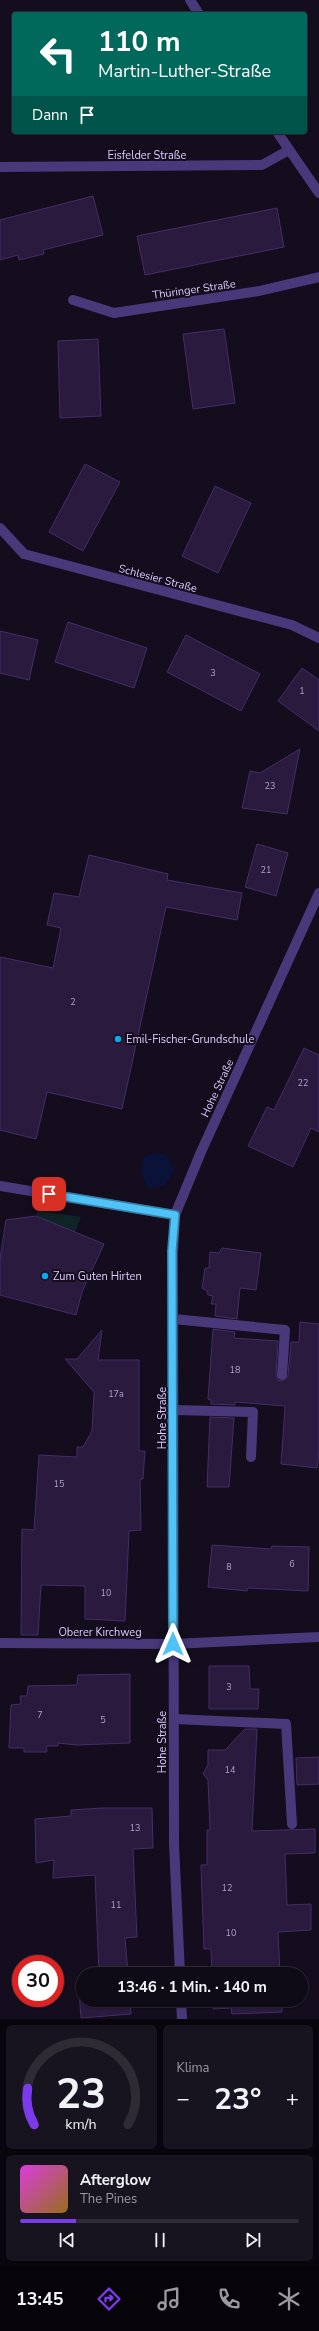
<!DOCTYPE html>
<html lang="de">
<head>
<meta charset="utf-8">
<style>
	:root { --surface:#0e0a16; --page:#17131f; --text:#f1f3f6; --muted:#9b9aa1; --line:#2e2b35; --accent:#7c3aed }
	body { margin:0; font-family:"Nunito Sans",sans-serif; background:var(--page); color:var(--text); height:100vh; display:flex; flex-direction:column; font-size:15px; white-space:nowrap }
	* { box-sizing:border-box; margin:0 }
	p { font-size:13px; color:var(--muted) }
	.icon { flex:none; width:22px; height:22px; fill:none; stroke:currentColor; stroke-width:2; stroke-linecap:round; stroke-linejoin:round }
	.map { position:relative; height:2019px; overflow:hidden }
	.panel { display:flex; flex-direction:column; gap:6px; padding:6px; background:#08060c; flex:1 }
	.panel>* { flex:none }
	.banner { position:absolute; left:12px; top:12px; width:295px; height:122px; border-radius:4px; box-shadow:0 1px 3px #0004,0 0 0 1px var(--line); background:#00695c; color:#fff; overflow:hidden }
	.speed { position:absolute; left:12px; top:1955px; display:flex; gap:8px; font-size:20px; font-weight:700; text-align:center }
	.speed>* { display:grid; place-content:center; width:52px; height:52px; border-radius:50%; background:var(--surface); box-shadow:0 1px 3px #0004,0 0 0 1px var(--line); line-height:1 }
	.speed .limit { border:6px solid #d22; background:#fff; color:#111 }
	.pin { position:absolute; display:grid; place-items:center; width:34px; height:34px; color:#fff; margin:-17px; border-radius:8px; box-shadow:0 2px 6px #0006 }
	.me { position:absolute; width:44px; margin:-22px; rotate:0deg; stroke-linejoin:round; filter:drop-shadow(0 0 3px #0008) }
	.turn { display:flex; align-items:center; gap:14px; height:84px; padding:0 20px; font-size:18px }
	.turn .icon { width:52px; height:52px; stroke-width:2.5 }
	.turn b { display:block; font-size:28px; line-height:34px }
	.then { display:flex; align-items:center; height:38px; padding:0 20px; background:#0003; gap:8px; font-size:15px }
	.big { font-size:30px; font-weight:700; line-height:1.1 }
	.panel .card { flex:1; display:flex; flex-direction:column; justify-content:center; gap:6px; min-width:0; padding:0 14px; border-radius:6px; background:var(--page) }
	.panel .dial { align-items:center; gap:0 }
	.dial svg { height:104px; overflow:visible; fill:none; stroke:var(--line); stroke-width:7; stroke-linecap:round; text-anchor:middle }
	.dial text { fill:var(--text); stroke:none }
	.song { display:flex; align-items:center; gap:12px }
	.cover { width:48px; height:48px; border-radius:6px; background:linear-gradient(135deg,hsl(300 70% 55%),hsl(40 70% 35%)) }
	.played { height:4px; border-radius:2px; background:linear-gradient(90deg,var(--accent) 20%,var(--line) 20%) }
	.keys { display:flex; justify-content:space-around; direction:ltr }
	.heat { display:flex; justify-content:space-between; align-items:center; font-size:22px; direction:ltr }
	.panel .tiles { flex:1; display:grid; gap:6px; grid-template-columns:1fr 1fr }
	.card:last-child { grid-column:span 2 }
	.trip { position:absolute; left:76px; top:1967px; width:232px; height:40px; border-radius:20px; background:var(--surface); box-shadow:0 1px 3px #0004,0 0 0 1px var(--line); font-weight:700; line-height:40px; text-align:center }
	.menu { display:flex; height:64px; justify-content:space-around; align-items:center; background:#060409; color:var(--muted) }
	.menu .icon { width:28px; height:28px }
	.menu .on { color:var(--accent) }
	.menu b { font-size:18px; color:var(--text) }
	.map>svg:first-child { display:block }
	.green { fill:#102428 }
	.water { fill:#0b1239 }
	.building { fill:#291a3e; stroke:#452d69 }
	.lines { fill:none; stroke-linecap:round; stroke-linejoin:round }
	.lane { stroke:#49397b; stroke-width:10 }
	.street { stroke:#49397b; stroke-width:10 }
	.route-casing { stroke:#337fa1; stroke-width:10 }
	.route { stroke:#4fc3f7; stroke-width:7 }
	.poi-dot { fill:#09a7ec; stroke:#130d1e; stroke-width:1.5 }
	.labels { text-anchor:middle; stroke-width:4; stroke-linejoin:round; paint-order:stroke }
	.number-label { font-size:9px; fill:#afa0cd }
	.street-label { font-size:11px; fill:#dcccfd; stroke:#130d1e }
	.poi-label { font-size:11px; fill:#dcccfd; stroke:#130d1e; text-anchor:start }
</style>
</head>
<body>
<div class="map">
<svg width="319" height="2019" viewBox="0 0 319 2019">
	<rect width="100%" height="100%" fill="#130d1e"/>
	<polygon class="green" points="37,1210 81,1217 75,1232 36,1216"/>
	<polygon class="water" points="154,1153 166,1155 175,1170 165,1185 148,1189 141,1171 144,1157"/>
	<g class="building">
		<polygon points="93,196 103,235 43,250 44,254 19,260 18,255 0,260 0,220"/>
		<polygon points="277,208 284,247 145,275 137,236"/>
		<polygon points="224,329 235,403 193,409 183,334"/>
		<polygon points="98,339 101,416 60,418 58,341"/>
		<polygon points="85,464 120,482 83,551 49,532"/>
		<polygon points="215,486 251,503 218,573 182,556"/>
		<polygon points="68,622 147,648 134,688 55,662"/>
		<polygon points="0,631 38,640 29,680 0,673"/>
		<polygon points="186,635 260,674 241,711 167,672"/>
		<polygon points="302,668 319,680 319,731 278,701"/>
		<polygon points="300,749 287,814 242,808 250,771 260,773"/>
		<polygon points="257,844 288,853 276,896 245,887"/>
		<polygon points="89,855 168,874 167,880 242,893 237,920 166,907 122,1109 47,1092 36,1139 0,1130 0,957 53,968 61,928 47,925 54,893 79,897"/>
		<polygon points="304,1048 319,1055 319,1132 311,1128 293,1167 248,1146 267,1107 274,1110"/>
		<polygon points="36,1216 104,1244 82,1292 76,1315 0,1295 0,1259 6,1220"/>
		<polygon points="222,1248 261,1253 256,1290 240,1288 237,1319 215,1316 216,1304 211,1304 213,1296 208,1295 207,1291 202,1288 205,1268 209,1268 210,1252 219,1253"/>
		<polygon points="300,1322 319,1324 319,1452 317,1468 281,1464 285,1406 235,1402 235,1405 211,1404 211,1400 208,1399 213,1329 235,1332 234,1338 278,1341 276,1375 278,1380 282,1381 288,1376 291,1342 299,1342"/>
		<polygon points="102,1330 98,1360 139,1360 139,1451 145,1451 143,1479 140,1479 141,1530 129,1531 125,1621 85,1619 85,1586 41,1585 38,1635 21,1635 22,1529 34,1530 39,1455 77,1457 77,1447 83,1447 92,1431 94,1392 65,1359 77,1359"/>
		<polygon points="210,1417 234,1418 229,1487 207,1487"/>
		<polygon points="212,1545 271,1549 272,1546 309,1547 308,1591 248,1588 247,1591 208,1587"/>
		<polygon points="209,1666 249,1666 250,1689 259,1689 258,1709 209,1709"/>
		<polygon points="130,1674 130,1743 76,1745 58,1743 58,1746 46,1746 47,1752 24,1752 24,1748 9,1748 11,1705 21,1704 20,1696 27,1696 28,1686 77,1685 78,1675"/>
		<polygon points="245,1729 257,1729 252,1831 315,1829 315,1853 285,1854 287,1905 311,1904 311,1930 278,1932 280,1974 212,1974 211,1949 204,1949 201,1865 207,1865 207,1830 210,1830 208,1780 203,1774 208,1765 208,1750 225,1750"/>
		<polygon points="319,1757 319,1784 297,1785 296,1758"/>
		<polygon points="102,1808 152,1808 153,1848 133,1849 137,1937 125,1938 128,1974 99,1974 95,1875 53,1878 54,1860 36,1863 35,1819 71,1816 71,1810"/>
		<polygon points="79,1992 83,1992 83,2000 130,2000 131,2014 81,2018"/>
		<polygon points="213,2000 282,2000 282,2012 232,2014 231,2008 213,2009"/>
	</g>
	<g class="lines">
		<g class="lane">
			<polyline points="174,1319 285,1330 282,1375"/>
			<polyline points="174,1410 253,1412 251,1457"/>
			<polyline points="175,1719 286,1724 292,1824"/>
		</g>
		<g class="street">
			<polyline points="190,0 199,14"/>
			<polyline points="277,132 319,193"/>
			<polyline points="0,167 262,165 289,150"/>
			<polyline points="73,300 114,313 259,291 319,277"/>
			<polyline points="0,528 24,554 292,625 319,638"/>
			<polyline points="0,1186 175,1215"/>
			<polyline points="0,1643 173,1644 319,1637"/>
			<polyline points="180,1974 174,1844 173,1251 175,1215 201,1152 319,893"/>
			<polyline points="181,2000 182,2019"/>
		</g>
	</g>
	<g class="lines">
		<g class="route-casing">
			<polyline id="route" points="49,1194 175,1215 172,1251 173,1644"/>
		</g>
		<use href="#route" class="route"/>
	</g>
	<g class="poi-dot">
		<circle cx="118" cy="1039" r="4"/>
		<circle cx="45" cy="1276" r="4"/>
	</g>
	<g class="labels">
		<g class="number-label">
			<text x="213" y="676">3</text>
			<text x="302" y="694">1</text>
			<text x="270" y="789">23</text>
			<text x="266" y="873">21</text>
			<text x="73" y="1005">2</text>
			<text x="303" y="1086">22</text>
			<text x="235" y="1373">18</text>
			<text x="116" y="1397">17a</text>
			<text x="59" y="1487">15</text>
			<text x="292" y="1567">6</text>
			<text x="229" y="1570">8</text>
			<text x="106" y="1596">10</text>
			<text x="229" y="1690">3</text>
			<text x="40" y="1718">7</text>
			<text x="103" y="1723">5</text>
			<text x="230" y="1773">14</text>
			<text x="135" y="1831">13</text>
			<text x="227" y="1891">12</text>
			<text x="116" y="1908">11</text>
			<text x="231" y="1936">10</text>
		</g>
		<g class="street-label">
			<text x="147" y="159">Eisfelder Straße</text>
			<text transform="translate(194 289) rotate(-8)" y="4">Thüringer Straße</text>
			<text transform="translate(158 578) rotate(15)" y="4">Schlesier Straße</text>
			<text transform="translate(217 1088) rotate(-65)" y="4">Hohe Straße</text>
			<text transform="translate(162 1418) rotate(-90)" y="4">Hohe Straße</text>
			<text x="100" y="1636">Oberer Kirchweg</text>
			<text transform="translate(162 1742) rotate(-90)" y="4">Hohe Straße</text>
		</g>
		<g class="poi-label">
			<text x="126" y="1043">Emil-Fischer-Grundschule</text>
			<text x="53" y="1280">Zum Guten Hirten</text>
		</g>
	</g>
</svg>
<div class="speed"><div class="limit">30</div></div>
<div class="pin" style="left:49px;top:1194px;background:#d93025"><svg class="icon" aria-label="arrive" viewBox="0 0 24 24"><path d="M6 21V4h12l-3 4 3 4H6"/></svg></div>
<svg class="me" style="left:173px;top:1644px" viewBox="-20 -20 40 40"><path d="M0-17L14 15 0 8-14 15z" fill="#4fc3f7" stroke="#fff" stroke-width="4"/></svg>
<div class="trip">13:46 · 1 Min. · 140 m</div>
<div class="banner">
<div class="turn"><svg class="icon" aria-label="left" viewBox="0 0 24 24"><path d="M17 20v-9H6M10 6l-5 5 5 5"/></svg><div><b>110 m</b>Martin-Luther-Straße</div></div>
<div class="then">Dann<svg class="icon" aria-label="arrive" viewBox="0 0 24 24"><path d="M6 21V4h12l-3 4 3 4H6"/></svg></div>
</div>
</div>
<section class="panel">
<div class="tiles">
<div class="card dial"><svg viewBox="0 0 100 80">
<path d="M14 69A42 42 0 1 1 86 69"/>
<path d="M14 69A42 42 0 0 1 9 41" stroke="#7c3aed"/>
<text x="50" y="56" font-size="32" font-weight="700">23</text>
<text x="50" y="72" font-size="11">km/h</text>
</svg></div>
<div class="card"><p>Klima</p>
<div class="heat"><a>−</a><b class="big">23°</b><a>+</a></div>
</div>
<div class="card">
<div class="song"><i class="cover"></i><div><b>Afterglow</b><p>The Pines</p></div></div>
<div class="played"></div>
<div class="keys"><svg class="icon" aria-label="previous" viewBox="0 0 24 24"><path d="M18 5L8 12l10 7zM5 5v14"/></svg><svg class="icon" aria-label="pause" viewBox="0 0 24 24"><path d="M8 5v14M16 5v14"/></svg><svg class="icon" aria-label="next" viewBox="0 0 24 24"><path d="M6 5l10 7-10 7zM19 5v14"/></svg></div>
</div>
</div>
</section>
<nav class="menu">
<b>13:45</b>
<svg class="icon on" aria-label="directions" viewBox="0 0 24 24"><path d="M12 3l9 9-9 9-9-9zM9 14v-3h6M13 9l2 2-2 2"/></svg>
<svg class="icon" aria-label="music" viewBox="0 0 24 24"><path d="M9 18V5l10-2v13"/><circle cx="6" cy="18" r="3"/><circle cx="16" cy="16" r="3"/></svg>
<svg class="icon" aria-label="phone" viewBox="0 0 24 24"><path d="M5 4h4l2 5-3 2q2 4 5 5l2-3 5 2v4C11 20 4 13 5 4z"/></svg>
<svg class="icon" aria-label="climate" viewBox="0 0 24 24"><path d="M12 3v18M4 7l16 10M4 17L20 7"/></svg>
</nav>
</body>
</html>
